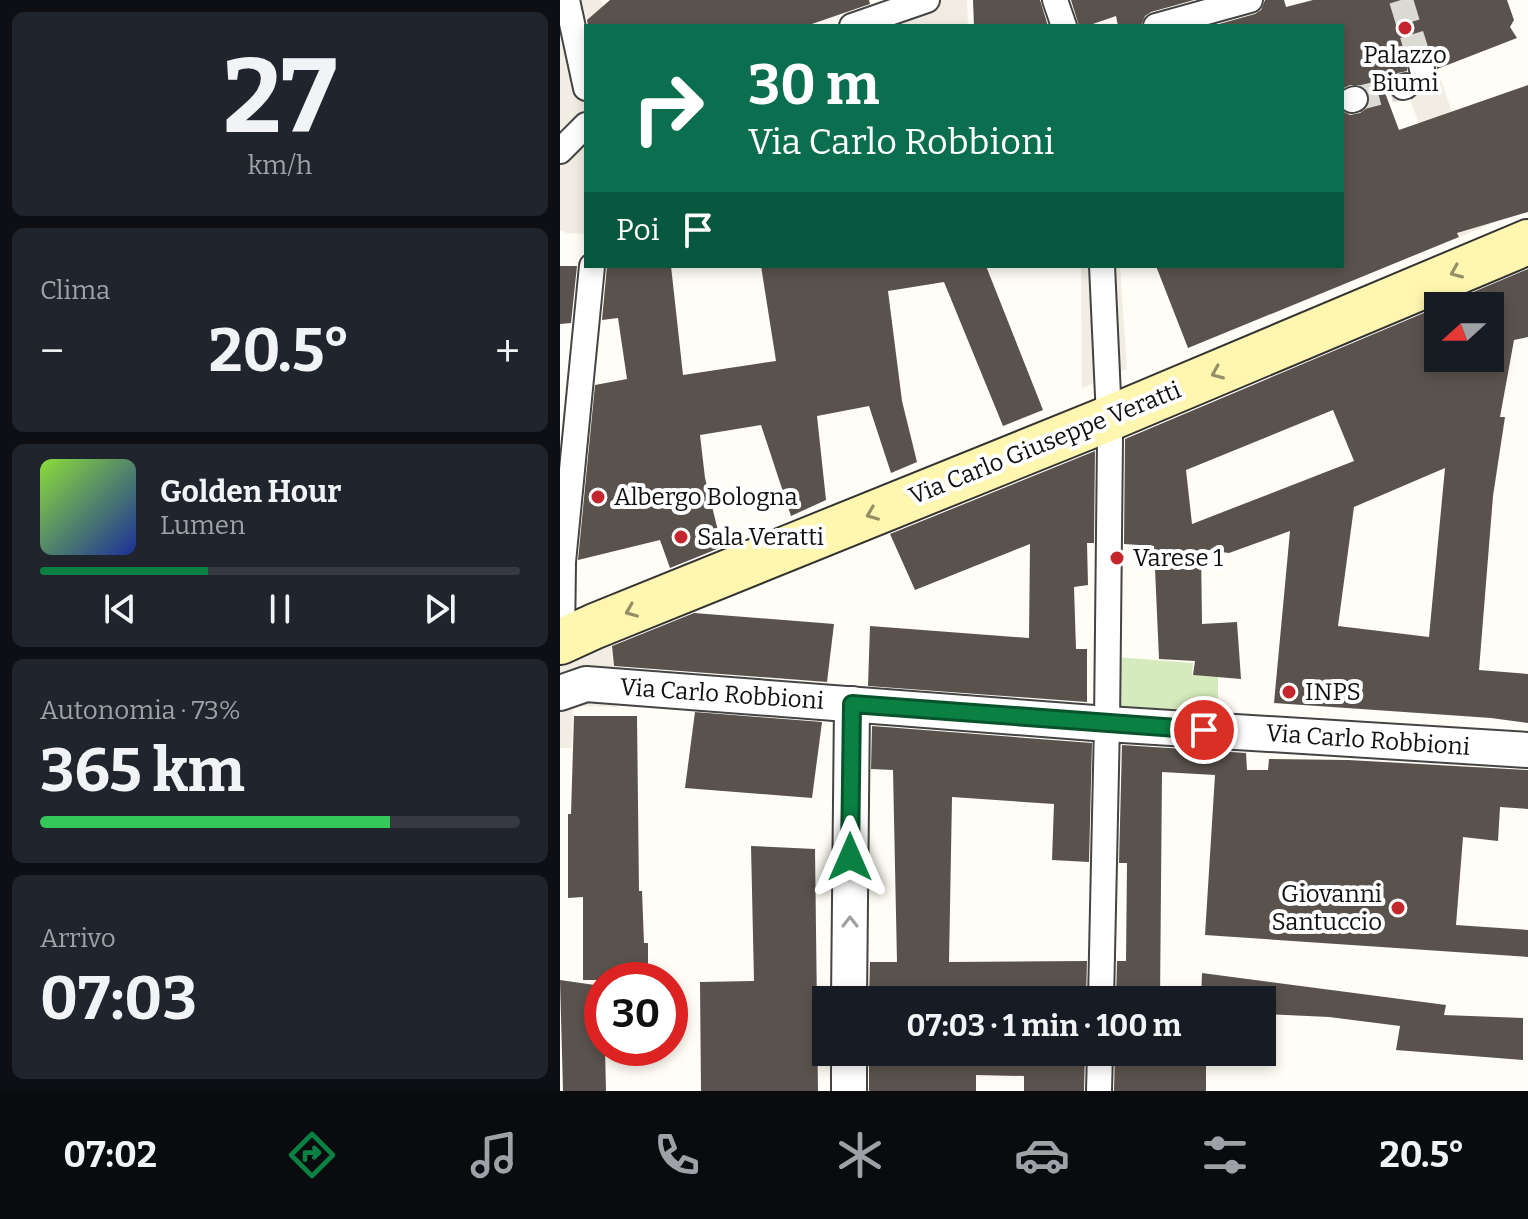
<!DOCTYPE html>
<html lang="it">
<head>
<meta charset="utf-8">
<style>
	:root { --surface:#171b24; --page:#20242c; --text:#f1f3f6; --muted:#9ea1a6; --line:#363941; --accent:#0b8043 }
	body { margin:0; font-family:Bitter,serif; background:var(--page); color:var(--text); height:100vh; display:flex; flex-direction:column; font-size:30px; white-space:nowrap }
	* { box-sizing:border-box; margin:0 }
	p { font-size:26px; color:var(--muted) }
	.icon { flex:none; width:44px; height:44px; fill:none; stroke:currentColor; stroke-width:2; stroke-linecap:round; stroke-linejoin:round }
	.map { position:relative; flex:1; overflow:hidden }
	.sheet { display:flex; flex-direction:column; gap:12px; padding:12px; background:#0d0f14; width:560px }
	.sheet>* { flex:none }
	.hud { position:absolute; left:24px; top:24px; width:760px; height:244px; border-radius:0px; box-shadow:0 4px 12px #0003; background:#0b6e4f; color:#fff; overflow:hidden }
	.needle { width:52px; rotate:249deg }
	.buttons { position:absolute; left:864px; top:292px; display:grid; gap:16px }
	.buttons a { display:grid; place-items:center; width:80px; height:80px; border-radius:0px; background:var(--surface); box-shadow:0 4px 12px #0003; font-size:40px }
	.speed { position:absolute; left:24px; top:962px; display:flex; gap:16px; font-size:40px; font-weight:700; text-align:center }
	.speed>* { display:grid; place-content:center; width:104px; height:104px; border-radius:50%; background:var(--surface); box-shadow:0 4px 12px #0003; line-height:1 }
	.speed .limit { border:12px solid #d22; background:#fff; color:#111 }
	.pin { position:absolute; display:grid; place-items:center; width:68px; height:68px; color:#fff; margin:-34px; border:4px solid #fff; border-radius:50%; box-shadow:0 2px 8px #0007 }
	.me { position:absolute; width:88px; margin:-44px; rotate:0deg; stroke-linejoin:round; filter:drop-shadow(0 0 6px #0008) }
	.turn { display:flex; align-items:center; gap:28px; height:168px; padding:0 32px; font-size:36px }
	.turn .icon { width:104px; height:104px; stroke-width:2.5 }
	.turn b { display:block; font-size:56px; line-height:68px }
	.then { display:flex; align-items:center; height:76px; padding:0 32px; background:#0003; gap:16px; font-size:30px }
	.big { font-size:60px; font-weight:700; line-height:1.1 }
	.sheet .tile { flex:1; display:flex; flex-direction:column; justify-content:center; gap:12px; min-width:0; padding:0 28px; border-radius:12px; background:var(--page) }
	.sheet .dial { align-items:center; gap:0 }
	.dial b { font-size:104px; line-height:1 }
	.song { display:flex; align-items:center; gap:24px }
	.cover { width:96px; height:96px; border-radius:12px; background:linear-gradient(135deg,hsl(90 70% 55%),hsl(230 70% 35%)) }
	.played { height:8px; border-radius:4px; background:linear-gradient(90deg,var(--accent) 35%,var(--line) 35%) }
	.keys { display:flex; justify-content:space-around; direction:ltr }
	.heat { display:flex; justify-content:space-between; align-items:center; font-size:44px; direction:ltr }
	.charge { height:12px; border-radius:6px; background:linear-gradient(90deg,#34c759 73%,var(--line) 0) }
	.trip { position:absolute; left:252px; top:986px; width:464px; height:80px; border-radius:0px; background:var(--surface); box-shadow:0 4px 12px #0003; font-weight:700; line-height:80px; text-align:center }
	.tab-bar { display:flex; height:128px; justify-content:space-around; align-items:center; background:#090b0e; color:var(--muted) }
	.tab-bar .icon { width:56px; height:56px }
	.tab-bar .active { color:var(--accent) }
	.tab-bar b { font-size:36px; color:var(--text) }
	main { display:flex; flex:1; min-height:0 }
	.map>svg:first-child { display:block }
	.green { fill:#d5ebbd }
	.plaza { fill:#f1ede2 }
	.building { fill:#5a524d; fill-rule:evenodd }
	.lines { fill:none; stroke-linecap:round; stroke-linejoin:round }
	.pedestrian-tunnel { stroke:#dbdad3; stroke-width:24; stroke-dasharray:24 12; stroke-linecap:butt }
	.pedestrian-casing { stroke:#444; stroke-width:28 }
	.minor-casing { stroke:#444; stroke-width:38 }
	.secondary-casing { stroke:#333; stroke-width:48 }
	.pedestrian { stroke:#fff; stroke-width:24 }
	.minor { stroke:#fff; stroke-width:34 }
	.secondary { stroke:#fff6b0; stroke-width:44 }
	.oneway { stroke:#948f68 }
	.oneway2 { stroke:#a0a0a0 }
	.route-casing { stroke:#07532c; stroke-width:20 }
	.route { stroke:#0b8043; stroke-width:14 }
	.poi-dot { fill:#c4262e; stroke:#fff; stroke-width:3 }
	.labels { text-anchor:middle; stroke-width:8; stroke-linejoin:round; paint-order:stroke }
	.poi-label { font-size:24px; fill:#111; stroke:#fff; text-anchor:start }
	.street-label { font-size:24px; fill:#111; stroke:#fff }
</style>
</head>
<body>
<main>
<section class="sheet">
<div class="tile dial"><b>27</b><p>km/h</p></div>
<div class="tile"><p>Clima</p>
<div class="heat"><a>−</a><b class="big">20.5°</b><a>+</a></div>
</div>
<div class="tile">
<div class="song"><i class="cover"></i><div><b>Golden Hour</b><p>Lumen</p></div></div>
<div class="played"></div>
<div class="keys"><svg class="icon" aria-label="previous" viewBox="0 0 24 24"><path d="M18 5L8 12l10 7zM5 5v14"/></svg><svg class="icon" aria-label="pause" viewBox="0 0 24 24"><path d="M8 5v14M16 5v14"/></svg><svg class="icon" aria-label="next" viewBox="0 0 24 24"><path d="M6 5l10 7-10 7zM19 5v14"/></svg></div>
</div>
<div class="tile"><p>Autonomia · 73%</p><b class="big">365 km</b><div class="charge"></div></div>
<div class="tile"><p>Arrivo</p><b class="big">07:03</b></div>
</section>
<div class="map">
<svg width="968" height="1091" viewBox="0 0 968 1091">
	<rect width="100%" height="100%" fill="#fffdf5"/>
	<polygon class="green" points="556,657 633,663 632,675 658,677 658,721 556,714"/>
	<g class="plaza">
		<polygon points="0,0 41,0 44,6 20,26 26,41 26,234 7,233 0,230"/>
		<polygon points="367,0 407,0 408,26 314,26"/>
		<polygon points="875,63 931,224 900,237 842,77"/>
		<polygon points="521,266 560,266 567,369 522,388"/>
		<polygon points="49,624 57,707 13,706 12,748 0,748 0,645"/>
	</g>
	<g class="building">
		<polygon points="50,0 309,0 310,4 246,26 28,26 27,20"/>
		<polygon points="413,0 480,0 488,26 414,26"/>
		<polygon points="511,0 634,0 591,12 585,16 581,26 558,26 556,16 527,26 519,26"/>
		<polygon points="705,0 724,0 726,7 753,0 947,0 954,20 950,27 957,38 877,69 876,61 871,54 864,50 857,51 850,55 847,60 847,71 838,73 832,77 828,88 824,90 839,130 968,85 968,212 897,233 899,237 628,348 596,266 782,266 782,111 790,115 800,113 807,108 810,101 809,95 805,88 799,85 790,85 782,89 782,26 652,26 695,14 701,10"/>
		<polygon points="0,266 17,266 11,323 0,324"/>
		<polygon points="47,266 111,266 123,375 216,361 201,266 426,266 483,410 443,426 384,282 328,291 342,401 357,462 331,473 309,406 257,416 266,500 231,516 201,425 140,435 145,478 162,547 110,568 100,540 18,560 35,385 67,379 58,318 42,320"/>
		<path d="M968,269V337L954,340L940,417H945L933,496L919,670L968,674V723L931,718L714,703L730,531L669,553L641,549L642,624L677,622L681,679L633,675L635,661L599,659L594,546L564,544L565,439L878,307V358H930V306H880ZM773,410L794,461L632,524L626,470ZM885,468L869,637L778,626L794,507Z"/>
		<polygon points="535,451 534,543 527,543 528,585 514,587 516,649 527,649 527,702 308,686 310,626 469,638 470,544 355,590 330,534"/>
		<polygon points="134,613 274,624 267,682 54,666 52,646"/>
		<polygon points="135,712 262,722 252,798 125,788"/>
		<polygon points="14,716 77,716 79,891 82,891 84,943 88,943 88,980 23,980 23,897 8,898 8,814 11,814"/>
		<polygon points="312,726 532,743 529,862 492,860 494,804 392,797 389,962 527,961 526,1000 309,1000 310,962 337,962 333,770 311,769"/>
		<polygon points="562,745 686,753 687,770 708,770 709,759 788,760 968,770 968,809 940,807 938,841 903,837 896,925 968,930 968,957 645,935 655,775 602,772 600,1000 556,1000 557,961 566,961 567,863 559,863"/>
		<polygon points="191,846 255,849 258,1091 141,1091 140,982 194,981"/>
		<polygon points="642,973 886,1005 884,1015 963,1018 963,1060 836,1050 840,1026 769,1017 702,1014 702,1000 641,1000"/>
		<polygon points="0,980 42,986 42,1048 45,1048 46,1091 3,1091"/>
		<polygon points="309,1052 525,1052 524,1091 464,1091 464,1076 416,1075 416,1091 309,1091"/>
		<polygon points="555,1052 646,1052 646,1091 554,1091"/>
	</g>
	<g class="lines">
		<g class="pedestrian-tunnel">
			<polyline points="841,0 861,65"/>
			<polyline points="795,99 843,87"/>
		</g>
		<g class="pedestrian-casing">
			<g id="pedestrian">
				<polyline points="7,0 26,88"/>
				<polyline points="495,0 504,26"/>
				<polyline points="292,26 367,0"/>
				<polyline points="596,26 690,0"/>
				<polyline points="861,65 862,69"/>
				<polyline points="843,87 846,86"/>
				<polyline points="792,100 795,99"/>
				<polyline points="0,151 26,125"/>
				<polyline points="2,641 3,562 32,266"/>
				<polyline points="541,1000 547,724 550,439 542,266"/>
				<polyline points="539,1091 540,1052"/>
			</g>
		</g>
		<g class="minor-casing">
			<g id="minor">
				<polyline points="0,693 26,684 547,724 968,750"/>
				<polyline points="289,1000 292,704"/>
				<polyline points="289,1052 289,1091"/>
			</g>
		</g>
		<g class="secondary-casing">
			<polyline id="secondary" points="0,642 35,626 550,418 968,242"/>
		</g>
		<use href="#pedestrian" class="pedestrian"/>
		<use href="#minor" class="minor"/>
		<use href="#secondary" class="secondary"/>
	</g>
	<defs><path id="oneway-chevron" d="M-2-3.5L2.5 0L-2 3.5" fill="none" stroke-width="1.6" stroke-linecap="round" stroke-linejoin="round" transform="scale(2)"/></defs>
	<g class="oneway">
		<use href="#oneway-chevron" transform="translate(896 272) rotate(157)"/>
		<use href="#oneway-chevron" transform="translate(657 373) rotate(157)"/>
		<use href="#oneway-chevron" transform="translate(312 514) rotate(158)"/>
		<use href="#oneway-chevron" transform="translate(71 611) rotate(158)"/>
	</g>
	<use class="oneway2" href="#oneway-chevron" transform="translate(290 922) rotate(-90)"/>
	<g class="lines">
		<g class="route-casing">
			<polyline id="route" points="290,857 292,704 644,730"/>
		</g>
		<use href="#route" class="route"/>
	</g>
	<g class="poi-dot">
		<circle cx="845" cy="28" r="8"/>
		<circle cx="38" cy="497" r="8"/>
		<circle cx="121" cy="537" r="8"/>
		<circle cx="557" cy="558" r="8"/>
		<circle cx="729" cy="692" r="8"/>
		<circle cx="838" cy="908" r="8"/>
	</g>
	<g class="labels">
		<g class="poi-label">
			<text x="845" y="63" text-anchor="middle">Palazzo<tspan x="845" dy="28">Biumi</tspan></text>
			<text x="54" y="505">Albergo Bologna</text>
			<text x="137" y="545">Sala Veratti</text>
			<text x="573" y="566">Varese 1</text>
			<text x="745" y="700">INPS</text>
			<text x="822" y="902" text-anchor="end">Giovanni<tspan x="822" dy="28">Santuccio</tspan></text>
		</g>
		<g class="street-label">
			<text transform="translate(485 443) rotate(-22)" y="8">Via Carlo Giuseppe Veratti</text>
			<text transform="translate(162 694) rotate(4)" y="8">Via Carlo Robbioni</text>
			<text transform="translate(808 740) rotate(4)" y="8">Via Carlo Robbioni</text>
		</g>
	</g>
</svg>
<div class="buttons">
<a><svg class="needle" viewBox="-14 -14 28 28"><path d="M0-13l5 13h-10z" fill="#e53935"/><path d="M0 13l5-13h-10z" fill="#9ea1a6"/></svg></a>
</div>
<div class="speed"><div class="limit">30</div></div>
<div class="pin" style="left:644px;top:730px;background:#d93025"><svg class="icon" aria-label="arrive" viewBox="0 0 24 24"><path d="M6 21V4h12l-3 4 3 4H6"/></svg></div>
<svg class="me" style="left:290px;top:857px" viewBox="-20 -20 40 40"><path d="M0-17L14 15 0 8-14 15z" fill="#0b8043" stroke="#fff" stroke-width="4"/></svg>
<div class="trip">07:03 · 1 min · 100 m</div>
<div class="hud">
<div class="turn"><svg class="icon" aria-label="right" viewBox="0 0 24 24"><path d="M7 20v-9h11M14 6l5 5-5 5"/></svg><div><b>30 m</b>Via Carlo Robbioni</div></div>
<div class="then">Poi<svg class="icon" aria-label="arrive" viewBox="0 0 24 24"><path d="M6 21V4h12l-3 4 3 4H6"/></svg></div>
</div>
</div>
</main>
<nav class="tab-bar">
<b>07:02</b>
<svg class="icon active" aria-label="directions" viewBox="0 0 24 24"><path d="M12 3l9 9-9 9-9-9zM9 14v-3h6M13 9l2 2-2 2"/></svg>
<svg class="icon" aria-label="music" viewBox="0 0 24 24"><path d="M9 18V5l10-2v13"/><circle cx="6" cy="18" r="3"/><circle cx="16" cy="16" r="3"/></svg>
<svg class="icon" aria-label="phone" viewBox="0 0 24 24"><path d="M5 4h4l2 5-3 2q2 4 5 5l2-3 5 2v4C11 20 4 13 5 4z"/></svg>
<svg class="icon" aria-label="climate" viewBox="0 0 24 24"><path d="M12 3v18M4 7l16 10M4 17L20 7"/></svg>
<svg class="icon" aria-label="car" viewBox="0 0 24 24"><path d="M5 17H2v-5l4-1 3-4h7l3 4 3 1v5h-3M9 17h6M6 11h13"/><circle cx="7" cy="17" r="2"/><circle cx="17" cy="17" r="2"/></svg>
<svg class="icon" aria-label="filters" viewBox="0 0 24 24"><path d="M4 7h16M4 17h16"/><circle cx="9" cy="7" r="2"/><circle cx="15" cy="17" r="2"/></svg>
<b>20.5°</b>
</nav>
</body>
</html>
